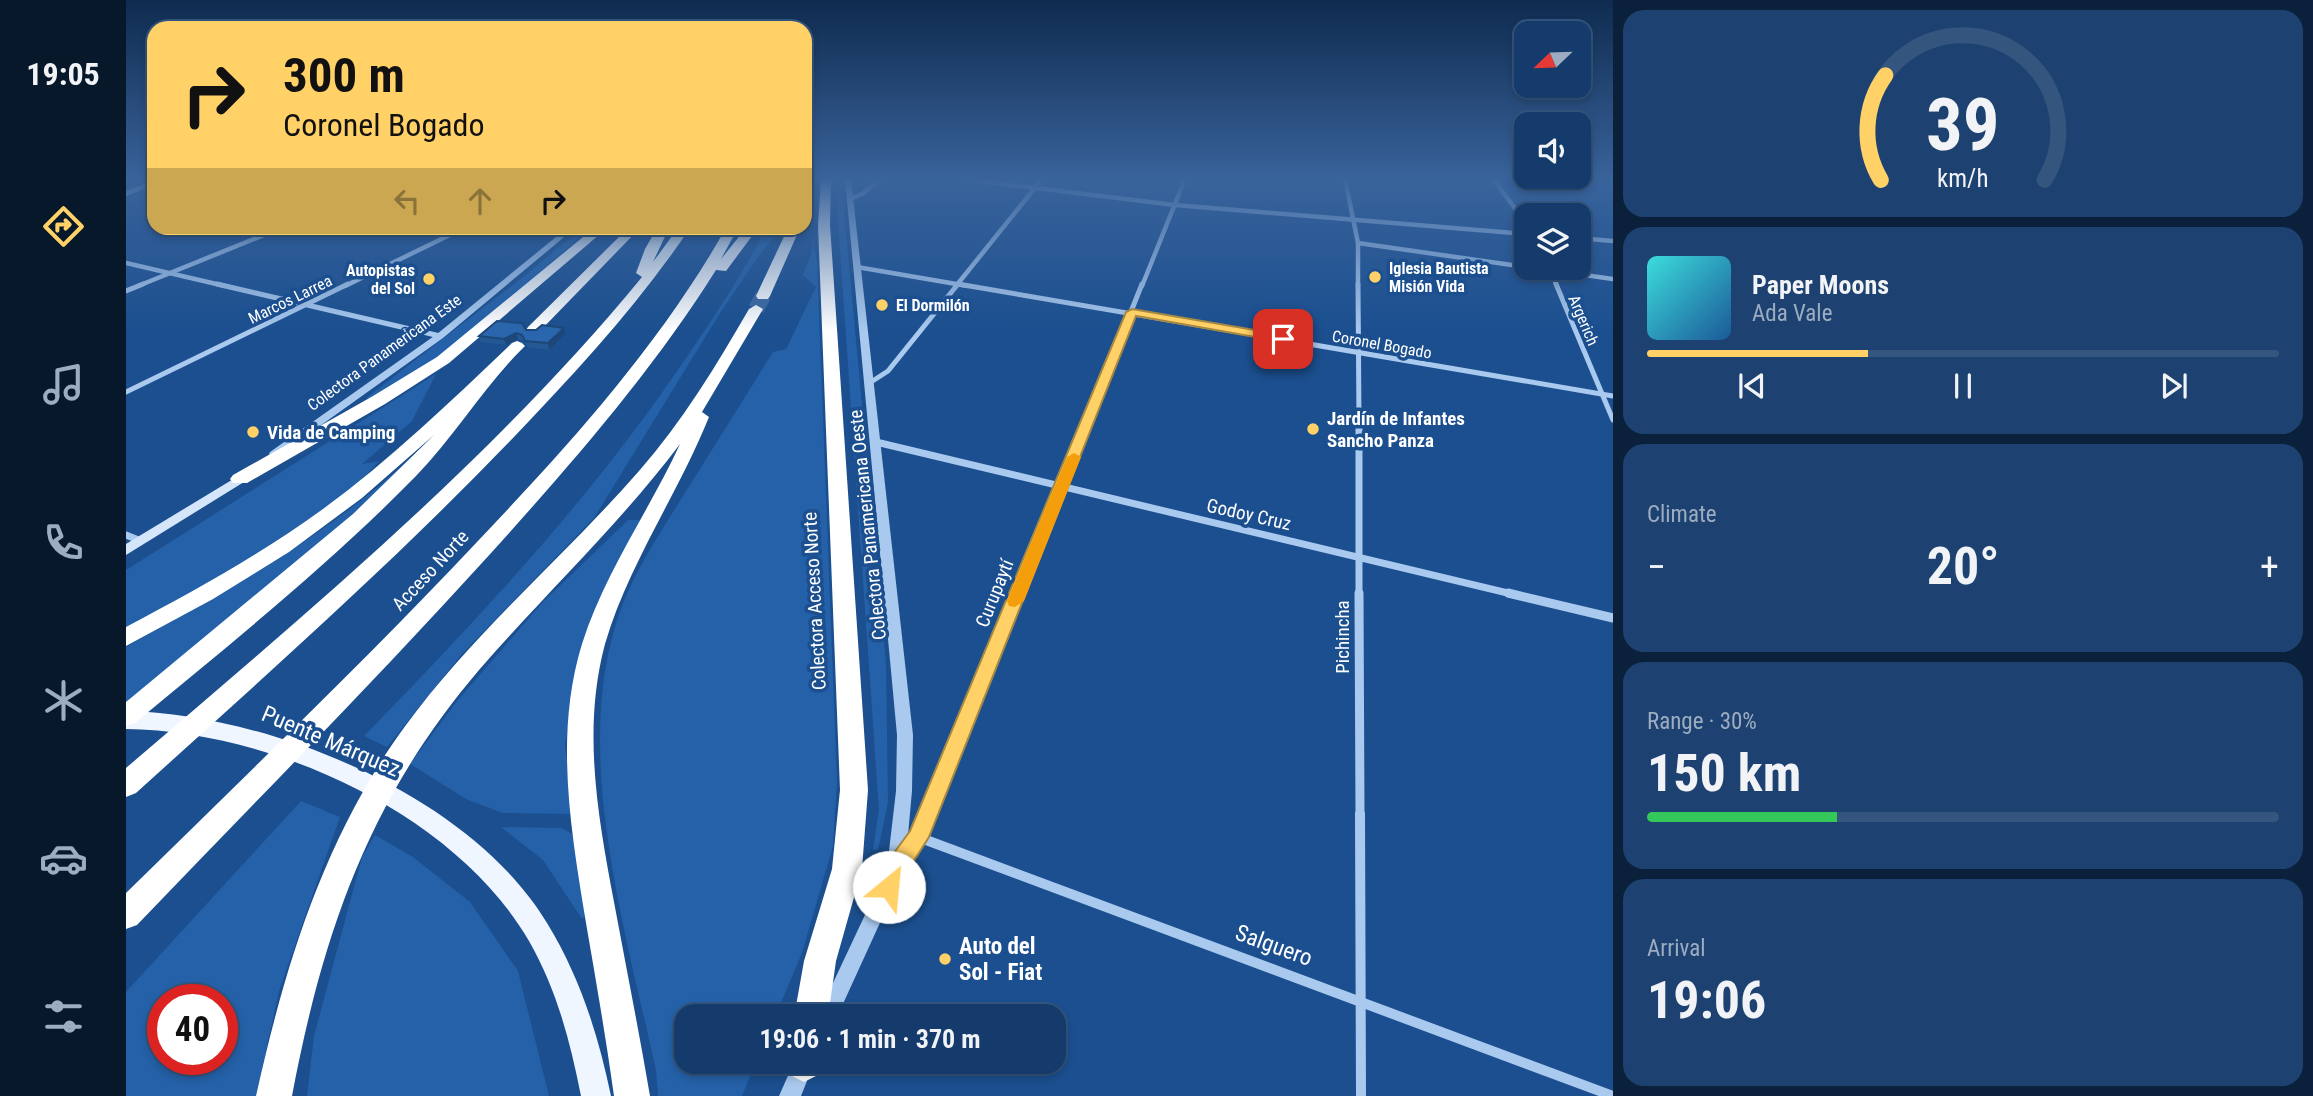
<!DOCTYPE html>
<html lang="en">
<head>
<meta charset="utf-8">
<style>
	:root { --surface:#143b6b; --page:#1d4271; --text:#f1f3f6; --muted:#9dadc1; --line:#33557e; --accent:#ffd166 }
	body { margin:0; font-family:"Roboto Condensed",sans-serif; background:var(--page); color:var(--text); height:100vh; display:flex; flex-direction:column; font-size:26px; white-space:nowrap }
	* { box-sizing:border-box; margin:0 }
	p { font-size:23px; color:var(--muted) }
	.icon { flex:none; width:38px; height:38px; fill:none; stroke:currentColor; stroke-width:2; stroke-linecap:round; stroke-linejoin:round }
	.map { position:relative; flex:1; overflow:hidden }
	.drawer { display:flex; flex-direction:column; gap:10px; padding:10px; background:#0b203b; width:700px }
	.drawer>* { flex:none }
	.top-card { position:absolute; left:21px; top:21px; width:665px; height:214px; border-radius:21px; box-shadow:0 4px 10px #0003,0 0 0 2px var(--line); background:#ffd166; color:#111; overflow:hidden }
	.needle { width:46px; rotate:247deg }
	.controls { position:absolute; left:1388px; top:21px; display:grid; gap:14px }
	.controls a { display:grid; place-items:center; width:77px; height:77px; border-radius:14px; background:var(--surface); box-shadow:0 4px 10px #0003,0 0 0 2px var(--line); font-size:35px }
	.speed { position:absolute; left:21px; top:984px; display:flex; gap:14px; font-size:35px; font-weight:700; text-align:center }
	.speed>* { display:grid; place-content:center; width:91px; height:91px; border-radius:50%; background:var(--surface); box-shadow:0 4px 10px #0003,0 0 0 2px var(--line); line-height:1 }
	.speed .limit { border:10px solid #d22; background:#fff; color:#111 }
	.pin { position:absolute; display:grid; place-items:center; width:60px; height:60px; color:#fff; margin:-30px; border-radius:14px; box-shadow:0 4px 10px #0006 }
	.me { position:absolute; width:77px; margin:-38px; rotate:28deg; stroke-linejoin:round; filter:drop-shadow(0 0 5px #0008) }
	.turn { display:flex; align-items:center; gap:24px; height:147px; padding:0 21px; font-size:32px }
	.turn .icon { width:91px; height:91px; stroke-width:2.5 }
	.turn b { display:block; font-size:49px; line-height:60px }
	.lanes { display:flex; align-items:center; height:66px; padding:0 21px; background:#0003; justify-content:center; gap:35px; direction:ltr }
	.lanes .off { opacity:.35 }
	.big { font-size:52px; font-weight:700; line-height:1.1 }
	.drawer .tile { flex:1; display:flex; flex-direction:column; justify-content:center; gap:10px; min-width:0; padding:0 24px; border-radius:21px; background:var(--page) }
	.drawer .dial { align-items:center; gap:0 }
	.dial svg { height:182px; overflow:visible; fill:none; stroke:var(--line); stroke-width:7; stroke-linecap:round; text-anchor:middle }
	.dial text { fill:var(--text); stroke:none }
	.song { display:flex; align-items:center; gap:21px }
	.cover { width:84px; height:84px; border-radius:10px; background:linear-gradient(135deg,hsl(180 70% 55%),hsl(210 70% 35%)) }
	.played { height:7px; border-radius:4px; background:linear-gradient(90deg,var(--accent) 35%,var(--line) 35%) }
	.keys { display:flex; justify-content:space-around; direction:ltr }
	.heat { display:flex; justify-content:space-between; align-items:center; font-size:38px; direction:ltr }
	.charge { height:10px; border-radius:5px; background:linear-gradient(90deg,#34c759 30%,var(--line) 0) }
	.trip { position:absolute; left:548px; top:1004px; width:392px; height:70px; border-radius:21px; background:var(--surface); box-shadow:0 4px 10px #0003,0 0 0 2px var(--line); font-weight:700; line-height:70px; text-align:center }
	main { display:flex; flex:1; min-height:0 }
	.dock { display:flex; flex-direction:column; width:126px; justify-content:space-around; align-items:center; background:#08182b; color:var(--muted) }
	.dock .icon { width:49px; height:49px }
	.dock .active { color:var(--accent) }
	.dock b { font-size:32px; color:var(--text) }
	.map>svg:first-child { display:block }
	.green { fill:#2461a8; fill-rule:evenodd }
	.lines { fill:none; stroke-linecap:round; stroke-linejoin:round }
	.motorway-tunnel { stroke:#3d69a0; stroke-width:16; stroke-dasharray:16 8; stroke-linecap:butt }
	.minor-far4 { stroke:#a9c9ee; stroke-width:4.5 }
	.minor-far3 { stroke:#a9c9ee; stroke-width:5 }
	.minor-far2 { stroke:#a9c9ee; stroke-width:7 }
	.minor-far1 { stroke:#a9c9ee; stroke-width:9 }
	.minor { stroke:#a9c9ee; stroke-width:10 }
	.tertiary { fill:#a9c9ee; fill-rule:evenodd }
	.secondary { fill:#d6e6fa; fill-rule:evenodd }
	.primary { fill:#f0f6ff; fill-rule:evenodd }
	.motorway { fill:#fff; fill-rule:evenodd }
	.wall { fill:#245895 }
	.shaded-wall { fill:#1d4779 }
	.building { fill:#2a66ad; stroke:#1d4779; stroke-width:2 }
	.route { fill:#ffd166; stroke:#a68842; stroke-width:2 }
	.slow { fill:#f59e0b }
	.poi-dot { fill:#ffd166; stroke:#1b4f8f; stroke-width:2.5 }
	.labels { text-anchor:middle; stroke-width:7; stroke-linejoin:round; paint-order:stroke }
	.far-poi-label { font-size:16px; font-weight:bold; fill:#fff; stroke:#1b4f8f; text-anchor:start }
	.far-street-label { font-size:16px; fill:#fff; stroke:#1b4f8f }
	.poi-label { font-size:19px; font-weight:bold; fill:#fff; stroke:#1b4f8f; text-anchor:start }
	.street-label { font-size:19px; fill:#fff; stroke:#1b4f8f }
	.near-street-label { font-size:23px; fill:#fff; stroke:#1b4f8f }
	.near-poi-label { font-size:23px; font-weight:bold; fill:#fff; stroke:#1b4f8f; text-anchor:start }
</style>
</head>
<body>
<main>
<nav class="dock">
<b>19:05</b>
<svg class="icon active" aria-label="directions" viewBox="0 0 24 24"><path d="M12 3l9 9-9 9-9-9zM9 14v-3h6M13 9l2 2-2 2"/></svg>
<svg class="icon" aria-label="music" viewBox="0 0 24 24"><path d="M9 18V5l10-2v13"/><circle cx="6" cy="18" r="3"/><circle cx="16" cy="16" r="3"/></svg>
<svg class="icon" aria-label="phone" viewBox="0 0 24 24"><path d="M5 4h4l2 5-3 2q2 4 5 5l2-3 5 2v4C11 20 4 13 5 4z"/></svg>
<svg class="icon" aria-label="climate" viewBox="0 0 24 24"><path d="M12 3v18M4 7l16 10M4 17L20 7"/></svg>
<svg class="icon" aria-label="car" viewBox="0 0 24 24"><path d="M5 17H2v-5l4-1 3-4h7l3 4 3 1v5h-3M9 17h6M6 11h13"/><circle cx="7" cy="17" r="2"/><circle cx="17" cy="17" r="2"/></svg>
<svg class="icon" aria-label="filters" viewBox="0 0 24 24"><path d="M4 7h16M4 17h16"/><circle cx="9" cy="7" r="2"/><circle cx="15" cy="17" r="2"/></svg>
</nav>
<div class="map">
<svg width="1487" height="1096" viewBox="0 0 1487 1096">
	<rect width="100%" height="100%" fill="#1b4f8f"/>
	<g class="green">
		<polygon points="709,179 715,179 760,663 762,802 752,850 747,850 753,810"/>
		<polygon points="456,228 465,228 325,348 247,399 240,398 402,273"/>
		<path d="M640,228H656L632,257L594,313L468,518L336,654L261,747L238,736C355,616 469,494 562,355C590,314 618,272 640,228Z"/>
		<path d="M687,239L691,262L711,782L707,846L676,953L649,1017H560V1062H630L616,1096H532L530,1071C501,935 448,763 489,627C503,579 531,538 557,496C587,448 617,400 647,352L660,349L690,287L677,275L686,252Z"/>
		<path d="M310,374L286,421L236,464L253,461C223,498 180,523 139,549C93,577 48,605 0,629V570Z"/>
		<path d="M278,464H285L262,488L0,702V647C97,592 195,540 278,464Z"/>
		<polygon points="502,520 515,520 478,589 463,625 453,663 439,745 448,814 377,813 340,799 284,764 331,701 416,603"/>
		<path d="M175,801L214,817L153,991L130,1096H0V992ZM37,999H96V1059H37Z"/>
		<polygon points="375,827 436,828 446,834 465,911 456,919 417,860"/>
		<polygon points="249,835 287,857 344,902 392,971 423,1096 181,1096 188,1036 236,857"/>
	</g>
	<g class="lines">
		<polyline class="motorway-tunnel" points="630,309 637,296"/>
		<g class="minor-far4">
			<polyline points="838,179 1049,205 1400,234"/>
			<polyline points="1219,179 1232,243 1232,286"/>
			<polyline points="1367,179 1400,223"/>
			<polyline points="724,199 736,194 755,179"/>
			<polyline points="1452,238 1487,241"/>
			<polyline points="1232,243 1400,267"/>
			<polyline points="0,263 99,286"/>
			<polyline points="731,267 842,286"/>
			<polyline points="1409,268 1487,279"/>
			<polyline points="1423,268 1431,286"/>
			<polyline points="12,286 155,228"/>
			<polyline points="219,286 338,228"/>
			<polyline points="830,286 916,179"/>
			<polyline points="1016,286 1059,179"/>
		</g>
		<g class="minor-far3">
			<polyline points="91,284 314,336"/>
			<polyline points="832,284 1487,396"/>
			<polyline points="1232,284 1233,422"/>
			<polyline points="1430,284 1487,420"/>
			<polyline points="0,291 17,284"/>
			<polyline points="745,382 762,371 832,284"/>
			<polyline points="0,392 222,284"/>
			<polyline points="961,422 1016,284"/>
		</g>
		<g class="minor-far2">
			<polyline points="1233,420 1233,595"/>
			<polyline points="750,442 1390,595"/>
			<polyline points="0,535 15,541"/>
			<polyline points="890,595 961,420"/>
		</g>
		<g class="minor-far1">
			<polyline points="1233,593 1234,815"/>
			<polyline points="1382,593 1487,618"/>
			<polyline points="801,815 891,593"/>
		</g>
		<g class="minor">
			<polyline points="1234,814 1235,1096"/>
			<polyline points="792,837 1487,1096"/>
			<polyline points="775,862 792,837 801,814"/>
		</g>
		<g class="tertiary">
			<polygon points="719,179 725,179 787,735 786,791 779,868 711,1017 691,1017 761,868 770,791 771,735"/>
			<polygon points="441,228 449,228 317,338 152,456 144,456 143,454 144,452 311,334"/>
			<polygon points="668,1062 686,1062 687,1066 675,1096 653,1096"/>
		</g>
		<g class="secondary">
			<polygon points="28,180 28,185 0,196 0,191"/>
			<polygon points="114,475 120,479 118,482 0,555 0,544"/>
		</g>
		<path class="primary" d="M0,711C144,714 344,795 421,923C454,977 472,1034 485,1096H455C444,1041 431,990 403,941C328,812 145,731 0,729Z"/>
		<g class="motorway">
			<polygon points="679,179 688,179 685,194 679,197"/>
			<polygon points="695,179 705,179 704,225 742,790 736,869 710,961 702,1017 668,1017 678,961 706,869 714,790 692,225"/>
			<polygon points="468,228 481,228 323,363 259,404 121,483 107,483 104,479 107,475 247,396 311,357"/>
			<polygon points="502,228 514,228 412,333 402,333 400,330 402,327"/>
			<path d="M531,228H543L527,262L552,228H564C513,304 450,372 387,438C267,563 138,677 10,793L0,797V768C179,614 365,461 516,277L510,273L519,249Z"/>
			<path d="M600,228H612L595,259L620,228H632L600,271L590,270C525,373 447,462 366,552C251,679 130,801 11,925L0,929V893C118,777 238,662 351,542C444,444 533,346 600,228Z"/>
			<polygon points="662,228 674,228 644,296 642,299 632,299 630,296"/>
			<path d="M630,305L637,309L576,412L583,417C552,494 502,565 479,644C456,730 472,817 488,902C500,967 513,1031 524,1096H488C480,1038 470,981 460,923C445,831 428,735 456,644C478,574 523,511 554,444C493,525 419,594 353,670C243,799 197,932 166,1096H130C159,965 199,835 280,725C348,632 437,558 513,471C556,422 590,366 623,309Z"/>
			<path d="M391,341L396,343L399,346L396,349C357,388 329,436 290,476C203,565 104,644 9,723L0,726V702L227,514L308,435L236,498L163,552L87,599L0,646V627C68,591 135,554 197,509C265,459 325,401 386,343Z"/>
			<polygon points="660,1062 696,1062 696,1064 690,1076 678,1082 666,1076"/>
		</g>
	</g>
	<polygon class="wall" points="400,330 439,334 423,350 401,347 398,341 392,339 380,345 355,342 353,336"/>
	<g class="shaded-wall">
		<polygon points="438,328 439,334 423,350 422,343"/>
		<polygon points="390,333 392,339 380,345 378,339"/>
	</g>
	<polygon class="building" points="371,321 396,323 400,330 410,330 416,325 438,328 422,343 399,341 396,335 390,333 378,339 353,336"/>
	<linearGradient id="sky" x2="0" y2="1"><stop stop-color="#0f2b4f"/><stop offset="0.54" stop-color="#39639b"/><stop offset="1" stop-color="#39639b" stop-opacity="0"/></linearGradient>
	<rect width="1487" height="332" fill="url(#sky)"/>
	<polygon class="route" points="1006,309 1157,335 1163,339 1157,342 1010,316 803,837 779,875 771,894 763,898 755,894 751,887 762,861 784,831 1000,312"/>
	<polygon class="slow" points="948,453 955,457 898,601 889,607 883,606 881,601 941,457"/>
	<g class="poi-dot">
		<circle cx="1249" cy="277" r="7"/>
		<circle cx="303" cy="279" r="7"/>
		<circle cx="756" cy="305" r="7"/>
		<circle cx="1187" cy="429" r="7"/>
		<circle cx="127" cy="432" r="7"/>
		<circle cx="819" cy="959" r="7"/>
	</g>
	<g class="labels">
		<g class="far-poi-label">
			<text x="1263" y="274">Iglesia Bautista<tspan x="1263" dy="18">Misión Vida</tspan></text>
			<text x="289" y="276" text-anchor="end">Autopistas<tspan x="289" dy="18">del Sol</tspan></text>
			<text x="770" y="311">El Dormilón</text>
		</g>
		<g class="far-street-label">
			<text transform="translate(164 299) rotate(-26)" y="6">Marcos Larrea</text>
			<text transform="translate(1458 320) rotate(67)" y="6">Argerich</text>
			<text transform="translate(1256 344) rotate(10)" y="6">Coronel Bogado</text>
			<text transform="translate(258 352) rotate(-36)" y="6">Colectora Panamericana Este</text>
		</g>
		<g class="poi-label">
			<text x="1201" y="425">Jardín de Infantes<tspan x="1201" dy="22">Sancho Panza</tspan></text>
			<text x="141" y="439">Vida de Camping</text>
		</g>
		<g class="street-label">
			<text transform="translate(1123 514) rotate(13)" y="7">Godoy Cruz</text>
			<text transform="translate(741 525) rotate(-96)" y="7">Colectora Panamericana Oeste</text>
			<text transform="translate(304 570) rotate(-47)" y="7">Acceso Norte</text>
			<text transform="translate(868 593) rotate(-68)" y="7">Curupaytí</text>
			<text transform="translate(688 601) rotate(-93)" y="7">Colectora Acceso Norte</text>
			<text transform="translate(1216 637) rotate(-90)" y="7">Pichincha</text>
		</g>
		<g class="near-street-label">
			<text transform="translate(205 741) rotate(23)" y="8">Puente Márquez</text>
			<text transform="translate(1148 945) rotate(20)" y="8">Salguero</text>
		</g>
		<g class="near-poi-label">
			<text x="833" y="954">Auto del<tspan x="833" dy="26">Sol - Fiat</tspan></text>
		</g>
	</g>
</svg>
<div class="controls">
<a><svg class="needle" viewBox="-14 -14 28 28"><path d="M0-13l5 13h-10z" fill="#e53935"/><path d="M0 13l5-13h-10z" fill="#9dadc1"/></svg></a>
<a><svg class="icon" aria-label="sound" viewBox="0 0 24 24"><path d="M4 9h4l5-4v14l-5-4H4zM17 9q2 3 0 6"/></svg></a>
<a><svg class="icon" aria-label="layers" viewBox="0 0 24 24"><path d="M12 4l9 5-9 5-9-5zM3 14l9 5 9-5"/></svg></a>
</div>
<div class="speed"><div class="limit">40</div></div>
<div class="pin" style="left:1157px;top:339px;background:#d93025"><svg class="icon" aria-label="arrive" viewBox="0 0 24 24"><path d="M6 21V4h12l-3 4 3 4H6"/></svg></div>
<svg class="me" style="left:763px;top:887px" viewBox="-20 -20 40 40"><circle r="19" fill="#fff"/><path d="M0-13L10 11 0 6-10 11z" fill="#ffd166"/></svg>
<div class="trip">19:06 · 1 min · 370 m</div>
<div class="top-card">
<div class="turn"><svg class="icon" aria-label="right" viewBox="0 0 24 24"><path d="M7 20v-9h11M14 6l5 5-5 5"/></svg><div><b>300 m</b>Coronel Bogado</div></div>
<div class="lanes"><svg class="icon off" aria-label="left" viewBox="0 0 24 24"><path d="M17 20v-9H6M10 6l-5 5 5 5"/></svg><svg class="icon off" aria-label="ahead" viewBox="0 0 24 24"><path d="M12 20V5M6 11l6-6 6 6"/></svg><svg class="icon" aria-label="right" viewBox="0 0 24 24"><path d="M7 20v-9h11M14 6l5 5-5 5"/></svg></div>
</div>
</div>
<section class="drawer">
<div class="tile dial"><svg viewBox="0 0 100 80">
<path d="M14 69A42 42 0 1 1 86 69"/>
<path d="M14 69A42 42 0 0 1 16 23" stroke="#ffd166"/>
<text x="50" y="56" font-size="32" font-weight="700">39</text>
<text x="50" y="72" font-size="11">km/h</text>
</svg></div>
<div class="tile">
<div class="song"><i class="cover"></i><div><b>Paper Moons</b><p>Ada Vale</p></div></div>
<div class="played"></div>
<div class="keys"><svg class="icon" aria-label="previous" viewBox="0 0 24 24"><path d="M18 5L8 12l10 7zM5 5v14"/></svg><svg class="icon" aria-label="pause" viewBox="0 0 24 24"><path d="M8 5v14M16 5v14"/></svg><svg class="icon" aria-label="next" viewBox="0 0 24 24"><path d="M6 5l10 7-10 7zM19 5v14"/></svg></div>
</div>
<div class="tile"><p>Climate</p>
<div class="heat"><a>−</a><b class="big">20°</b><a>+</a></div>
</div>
<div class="tile"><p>Range · 30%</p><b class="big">150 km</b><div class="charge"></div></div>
<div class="tile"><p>Arrival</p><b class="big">19:06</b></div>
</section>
</main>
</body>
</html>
